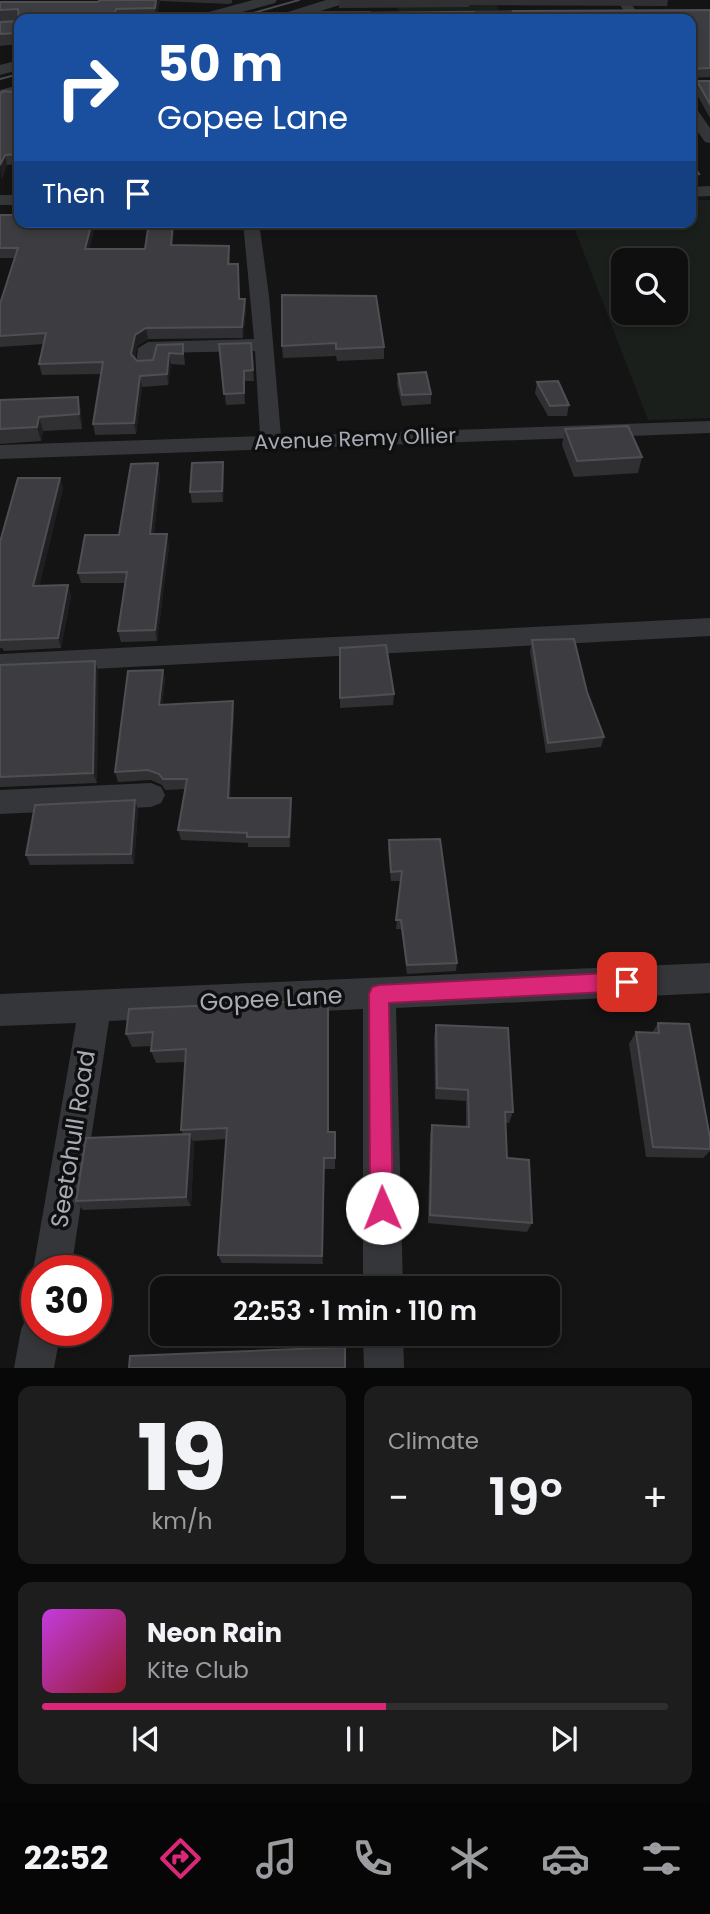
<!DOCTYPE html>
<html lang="en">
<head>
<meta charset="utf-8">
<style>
	:root { --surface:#0f0f10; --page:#1d1d1e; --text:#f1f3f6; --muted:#9b9c9f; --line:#2f2f30; --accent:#db2777 }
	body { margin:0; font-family:Poppins,sans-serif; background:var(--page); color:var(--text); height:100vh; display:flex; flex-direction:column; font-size:26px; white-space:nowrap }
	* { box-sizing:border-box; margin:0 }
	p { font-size:23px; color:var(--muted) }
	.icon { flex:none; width:38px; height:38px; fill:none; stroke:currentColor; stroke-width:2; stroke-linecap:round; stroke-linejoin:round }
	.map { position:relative; height:1368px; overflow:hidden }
	.drawer { display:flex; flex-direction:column; gap:18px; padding:18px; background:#080809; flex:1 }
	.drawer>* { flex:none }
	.guide { position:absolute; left:14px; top:14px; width:682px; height:214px; border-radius:14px; box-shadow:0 4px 10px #0003,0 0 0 2px var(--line); background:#1a4fa0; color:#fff; overflow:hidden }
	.controls { position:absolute; left:611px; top:248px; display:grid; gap:14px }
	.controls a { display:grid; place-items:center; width:77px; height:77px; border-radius:14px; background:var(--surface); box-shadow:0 4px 10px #0003,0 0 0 2px var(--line); font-size:35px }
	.speed { position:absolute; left:21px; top:1255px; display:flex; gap:14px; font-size:35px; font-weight:700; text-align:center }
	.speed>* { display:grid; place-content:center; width:91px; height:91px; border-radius:50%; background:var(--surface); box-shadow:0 4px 10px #0003,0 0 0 2px var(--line); line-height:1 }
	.speed .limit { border:10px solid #d22; background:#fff; color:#111 }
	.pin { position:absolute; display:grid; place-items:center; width:60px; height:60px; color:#fff; margin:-30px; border-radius:14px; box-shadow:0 4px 10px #0006 }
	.me { position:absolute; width:77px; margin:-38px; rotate:359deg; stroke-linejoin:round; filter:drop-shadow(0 0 5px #0008) }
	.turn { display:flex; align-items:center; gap:24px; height:147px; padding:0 28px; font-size:32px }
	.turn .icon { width:91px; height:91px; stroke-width:2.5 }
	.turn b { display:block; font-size:49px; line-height:60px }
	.then { display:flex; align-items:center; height:66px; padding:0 28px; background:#0003; gap:14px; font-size:26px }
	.big { font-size:52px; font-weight:600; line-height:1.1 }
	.drawer .tile { flex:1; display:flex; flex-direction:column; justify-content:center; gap:10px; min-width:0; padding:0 24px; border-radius:14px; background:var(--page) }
	.drawer .dial { align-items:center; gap:0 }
	.dial b { font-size:91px; line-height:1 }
	.song { display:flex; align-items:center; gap:21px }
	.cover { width:84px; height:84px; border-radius:10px; background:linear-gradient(135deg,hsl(290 70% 55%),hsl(350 70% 35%)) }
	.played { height:7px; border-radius:4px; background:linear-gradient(90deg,var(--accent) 55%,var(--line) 55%) }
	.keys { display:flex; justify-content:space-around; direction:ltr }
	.heat { display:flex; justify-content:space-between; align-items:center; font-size:38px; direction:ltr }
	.drawer .tiles { flex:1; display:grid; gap:18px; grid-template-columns:1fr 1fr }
	.tile:last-child { grid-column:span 2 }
	.trip { position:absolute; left:150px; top:1276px; width:410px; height:70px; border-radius:14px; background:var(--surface); box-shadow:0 4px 10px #0003,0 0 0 2px var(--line); font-weight:600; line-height:70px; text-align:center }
	.tabs { display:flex; height:112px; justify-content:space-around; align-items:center; background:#060606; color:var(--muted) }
	.tabs .icon { width:49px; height:49px }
	.tabs .active { color:var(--accent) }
	.tabs b { font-size:32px; color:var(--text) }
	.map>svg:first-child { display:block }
	.green { fill:#1a1f1b; fill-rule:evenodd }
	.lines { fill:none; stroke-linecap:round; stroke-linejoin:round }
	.minor { fill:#35363a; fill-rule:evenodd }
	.tertiary { fill:#35363a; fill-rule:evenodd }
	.tram { stroke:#484a4f; stroke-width:2 }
	.wall { fill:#303033 }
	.shaded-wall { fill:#1f1f21 }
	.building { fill:#3d3d41; stroke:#4d4f53; stroke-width:2 }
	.route { fill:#db2777; stroke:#8e194d; stroke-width:2 }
	.labels { text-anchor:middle; stroke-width:7; stroke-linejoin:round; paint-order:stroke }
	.street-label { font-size:21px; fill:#a6abb4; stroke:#0f0f10 }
	.near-street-label { font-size:24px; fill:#a6abb4; stroke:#0f0f10 }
</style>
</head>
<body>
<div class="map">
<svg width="710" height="1368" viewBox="0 0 710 1368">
	<rect width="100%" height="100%" fill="#141415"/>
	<g class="green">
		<polygon points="392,0 495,0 499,12 400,13"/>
		<path d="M691,200H710V418L648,420L572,222H691ZM623,261H676V313H623Z"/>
	</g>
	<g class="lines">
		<g class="minor">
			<polygon points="617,0 629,0 641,19 629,19"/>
			<polygon points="548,10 554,14 552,17 440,19 434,15 440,11"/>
			<polygon points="295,11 370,11 376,15 370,19 291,18 289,15"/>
			<rect x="691" y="80" width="19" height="8"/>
			<polygon points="691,107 696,108 710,128 710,143 705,142 691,122"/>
			<polygon points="710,186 710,196 691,197 691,187"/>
			<rect x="0" y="195" width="19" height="10"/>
			<polygon points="243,222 259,222 269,296 281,436 710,421 710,433 0,459 0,445 260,436 255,351 157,353 153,369 139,369 136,365 138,348 148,342 254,339"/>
			<polygon points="710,618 710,636 0,674 0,654"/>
			<polygon points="151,783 161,787 165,795 161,803 151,807 0,814 0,790"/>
			<polygon points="710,963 710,993 396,1008 403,1288 363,1288 363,1009 109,1021 71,1270 37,1270 37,1280 33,1270 76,1023 0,1026 0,994"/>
			<polygon points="37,1312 37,1330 61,1330 54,1368 14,1368 21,1330 27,1316"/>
			<polygon points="363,1334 403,1334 404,1368 364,1368"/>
		</g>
		<g class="tertiary">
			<polygon points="253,0 277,0 275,3 216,19 191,19 194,16"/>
			<polygon points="326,0 348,0 346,3 295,19 272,19 275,16"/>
			<polygon points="19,60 19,70 0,75 0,65"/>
			<polygon points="19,85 19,95 0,100 0,90"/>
		</g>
		<g class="tram">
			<polyline points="232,19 299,0"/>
			<polyline points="0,79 19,74"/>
		</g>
	</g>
	<g class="wall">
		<polygon points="101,0 232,0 232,3 229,4 160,1 156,18 19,19 19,44 0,46 0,22 19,21 0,21 0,2 98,2"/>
		<polygon points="339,0 668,0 667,6 469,5 469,7 339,8"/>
		<polygon points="710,10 710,77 691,78 691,19 512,19 513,11"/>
		<polygon points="697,81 710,81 710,118 695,91"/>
		<polygon points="0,93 19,97 19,164 7,165 1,180"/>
		<polygon points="691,162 699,174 696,184 691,184"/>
		<polygon points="0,215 90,249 145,249 173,245 229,246 230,264 238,264 240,299 245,299 246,310 243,338 148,339 137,346 135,358 137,361 153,360 183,344 185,365 171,364 168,385 142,387 136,434 95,435 93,424 101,374 42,375 39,364 43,344 0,347 0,304 14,258 0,258"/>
		<polygon points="376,296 384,347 384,359 337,361 336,356 283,358 282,346"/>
		<polygon points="251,343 254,381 245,381 245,404 226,405 219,344"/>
		<polygon points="398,374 431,394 431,404 402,406 397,385"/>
		<polygon points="537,382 569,405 567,416 548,416 535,393"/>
		<polygon points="78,397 81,412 82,429 43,431 41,441 0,444 0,400"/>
		<polygon points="565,429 642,457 638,473 574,477 562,445"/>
		<polygon points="223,462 224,473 223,502 192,503 190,492"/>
		<polygon points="160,474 154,534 169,545 157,641 121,642 118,631 126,583 81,583 78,573 119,535"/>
		<polygon points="60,478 63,488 39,586 68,585 71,596 61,648 4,651 2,648 0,648 0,542"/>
		<polygon points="532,640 587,692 604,737 601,747 546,753 530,651"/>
		<polygon points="340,648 394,694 393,705 340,708"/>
		<polygon points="95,661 98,671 97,783 0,787 0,665"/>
		<polygon points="163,670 165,680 162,705 234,712 230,798 291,798 292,808 290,847 248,847 248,843 181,840 178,830 185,789 165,790 162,785 151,780 118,782 115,772"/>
		<polygon points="135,800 138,810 134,864 30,865 26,855"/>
		<polygon points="389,840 457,963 456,971 407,974 401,929 396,929 401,881 391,881 388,850"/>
		<polygon points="329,1013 329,1132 335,1143 335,1169 324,1169 323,1264 222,1263 218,1255 226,1139 193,1141 194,1144 191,1206 83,1210 76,1201 183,1134 181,1130 185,1062 156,1063 151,1051 152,1046 132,1047 126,1034"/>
		<polygon points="658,1023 710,1138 710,1151 703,1158 646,1157 629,1044 636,1032 652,1033"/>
		<polygon points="436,1025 513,1112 509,1123 505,1123 507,1158 532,1223 527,1232 428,1223 430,1135 432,1125 466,1127 466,1101 435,1099 434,1037"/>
	</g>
	<g class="shaded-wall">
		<polygon points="156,0 160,0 160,1 156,18 155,8"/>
		<polygon points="116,9 118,19 113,19"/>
		<polygon points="5,155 7,165 1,180 0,165"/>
		<polygon points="92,222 96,222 87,260 85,249"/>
		<polygon points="173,222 175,222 172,256 171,245"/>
		<polygon points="245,299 246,310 243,338 242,327"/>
		<polygon points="146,328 148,339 137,346 133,365 131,354 135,335"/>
		<polygon points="169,353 171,364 168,385 167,374"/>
		<polygon points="244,371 245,381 245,404 244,393"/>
		<polygon points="140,376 142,387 136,434 134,423"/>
		<polygon points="78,397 81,412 82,429 79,414"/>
		<polygon points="39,417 43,431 41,441 37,427"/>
		<polygon points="223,462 224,473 223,502 222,491"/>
		<polygon points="158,463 160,474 153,545 150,534"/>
		<polygon points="60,478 63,488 37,597 33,586"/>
		<polygon points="167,534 169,545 157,641 155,630"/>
		<polygon points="68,585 71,596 61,648 58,638"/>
		<polygon points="95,661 98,671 97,783 93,773"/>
		<polygon points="163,670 165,680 161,716 159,705"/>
		<polygon points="233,701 234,712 230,808 228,798"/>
		<polygon points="291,798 292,808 290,847 289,837"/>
		<polygon points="135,800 138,810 134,864 131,854"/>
		<polygon points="328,1000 329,1013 329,1143 328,1132"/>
		<polygon points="190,1134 194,1144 191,1206 186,1197"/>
		<polygon points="324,1158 324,1169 323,1264 322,1256"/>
	</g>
	<g class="building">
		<polygon points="100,0 156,0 155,8 116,9 113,19 19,19 19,33 0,34 0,22 19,21 18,9 0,10 0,2 98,2"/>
		<polygon points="710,10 710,68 691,69 691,19 517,19 513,11"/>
		<polygon points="474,12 476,19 319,19 319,16 333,16 333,13"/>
		<polygon points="697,81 710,81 710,104"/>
		<polygon points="4,91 12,92 19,97 19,154 5,155 0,165 0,93"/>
		<polygon points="691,162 699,174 691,175"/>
		<polygon points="0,215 19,215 19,222 92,222 85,249 145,249 149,222 173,222 171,245 229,246 228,264 238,264 239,299 245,299 242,327 146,328 135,335 131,354 137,361 153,360 157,345 183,344 183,354 169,353 167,374 140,376 134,423 93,424 103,362 39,364 46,333 0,336 0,304 18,248 0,248"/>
		<polygon points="282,295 376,296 384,347 336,349 336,343 282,346"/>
		<polygon points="251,343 253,370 244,371 244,393 224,394 219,344"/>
		<polygon points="426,372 431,394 402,395 398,374"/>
		<polygon points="558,381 569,405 550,406 537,382"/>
		<polygon points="78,397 79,414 39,417 37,427 0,429 0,400"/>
		<polygon points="628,426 642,457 577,461 565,429"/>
		<polygon points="223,462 222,491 190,492 192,463"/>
		<polygon points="158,463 150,534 167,534 155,630 118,631 127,572 78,573 85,535 119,535 131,464"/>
		<polygon points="18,478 60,478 33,586 68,585 58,638 0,640 0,542"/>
		<polygon points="574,639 587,692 604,737 548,743 532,640"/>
		<polygon points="386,645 394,694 340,698 340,648"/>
		<polygon points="95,661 93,773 0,777 0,665"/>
		<polygon points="163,670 159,705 233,701 228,798 291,798 289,837 247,837 247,833 178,830 187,779 163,779 159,774 148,770 115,772 128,671"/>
		<polygon points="135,800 131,854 26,855 35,805"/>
		<polygon points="440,839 457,963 407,965 401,920 396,920 402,871 391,872 389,840"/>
		<polygon points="328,1000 328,1132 335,1132 335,1158 324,1158 322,1256 218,1255 227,1128 181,1130 186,1049 151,1051 153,1032 126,1034 129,1009"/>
		<polygon points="658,1023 689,1024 710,1138 710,1149 653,1147 636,1032 659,1033"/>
		<polygon points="436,1025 508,1028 513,1112 505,1112 507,1158 529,1160 532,1223 430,1215 432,1125 469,1127 468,1090 437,1088"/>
		<polygon points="190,1134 186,1197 76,1201 86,1138"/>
		<polygon points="345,1347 345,1368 129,1368 130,1356"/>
	</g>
	<polygon class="route" points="627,972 634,975 637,982 634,988 627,991 389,1003 393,1208 390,1216 382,1219 374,1216 370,1208 369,994 372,987 379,985"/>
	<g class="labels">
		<g class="street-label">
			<text transform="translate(355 439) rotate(-2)" y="7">Avenue Remy Ollier</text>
		</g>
		<g class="near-street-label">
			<text transform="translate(271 999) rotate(-3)" y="8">Gopee Lane</text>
			<text transform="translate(73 1139) rotate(-81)" y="8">Seetohull Road</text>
		</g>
	</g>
</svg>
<div class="controls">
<a><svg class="icon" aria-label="search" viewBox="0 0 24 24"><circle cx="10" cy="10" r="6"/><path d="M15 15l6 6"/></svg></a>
</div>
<div class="speed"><div class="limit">30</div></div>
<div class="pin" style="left:627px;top:982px;background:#d93025"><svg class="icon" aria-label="arrive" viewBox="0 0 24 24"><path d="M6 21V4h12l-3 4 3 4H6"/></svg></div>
<svg class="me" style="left:382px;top:1208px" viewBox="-20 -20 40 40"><circle r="19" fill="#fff"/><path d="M0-13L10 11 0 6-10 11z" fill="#db2777"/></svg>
<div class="trip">22:53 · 1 min · 110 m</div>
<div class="guide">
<div class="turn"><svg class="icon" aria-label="right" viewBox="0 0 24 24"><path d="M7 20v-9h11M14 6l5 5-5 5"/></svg><div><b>50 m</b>Gopee Lane</div></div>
<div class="then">Then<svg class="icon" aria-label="arrive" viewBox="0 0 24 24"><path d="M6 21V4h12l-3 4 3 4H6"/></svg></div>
</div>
</div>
<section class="drawer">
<div class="tiles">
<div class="tile dial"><b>19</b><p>km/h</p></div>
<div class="tile"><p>Climate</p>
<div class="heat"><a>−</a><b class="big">19°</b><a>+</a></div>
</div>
<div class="tile">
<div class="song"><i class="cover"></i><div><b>Neon Rain</b><p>Kite Club</p></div></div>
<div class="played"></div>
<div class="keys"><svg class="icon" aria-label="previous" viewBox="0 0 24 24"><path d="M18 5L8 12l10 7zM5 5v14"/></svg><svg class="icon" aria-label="pause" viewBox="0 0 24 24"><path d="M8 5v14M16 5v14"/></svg><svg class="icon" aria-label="next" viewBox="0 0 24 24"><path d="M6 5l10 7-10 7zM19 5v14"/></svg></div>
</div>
</div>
</section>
<nav class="tabs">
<b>22:52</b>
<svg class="icon active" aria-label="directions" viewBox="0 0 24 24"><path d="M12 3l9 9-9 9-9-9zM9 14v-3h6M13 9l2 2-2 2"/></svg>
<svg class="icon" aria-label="music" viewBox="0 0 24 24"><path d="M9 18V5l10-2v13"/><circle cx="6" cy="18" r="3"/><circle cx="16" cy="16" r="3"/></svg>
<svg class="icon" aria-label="phone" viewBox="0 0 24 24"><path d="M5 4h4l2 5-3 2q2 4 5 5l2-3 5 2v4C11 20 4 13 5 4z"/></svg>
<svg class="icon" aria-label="climate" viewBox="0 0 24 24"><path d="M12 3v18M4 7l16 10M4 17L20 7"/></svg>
<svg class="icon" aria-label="car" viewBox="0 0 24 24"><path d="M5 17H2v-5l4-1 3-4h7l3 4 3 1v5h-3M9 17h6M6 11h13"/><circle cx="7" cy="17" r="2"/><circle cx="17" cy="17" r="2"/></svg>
<svg class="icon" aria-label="filters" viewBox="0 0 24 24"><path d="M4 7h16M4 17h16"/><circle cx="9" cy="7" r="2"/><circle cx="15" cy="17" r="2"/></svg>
</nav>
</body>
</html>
